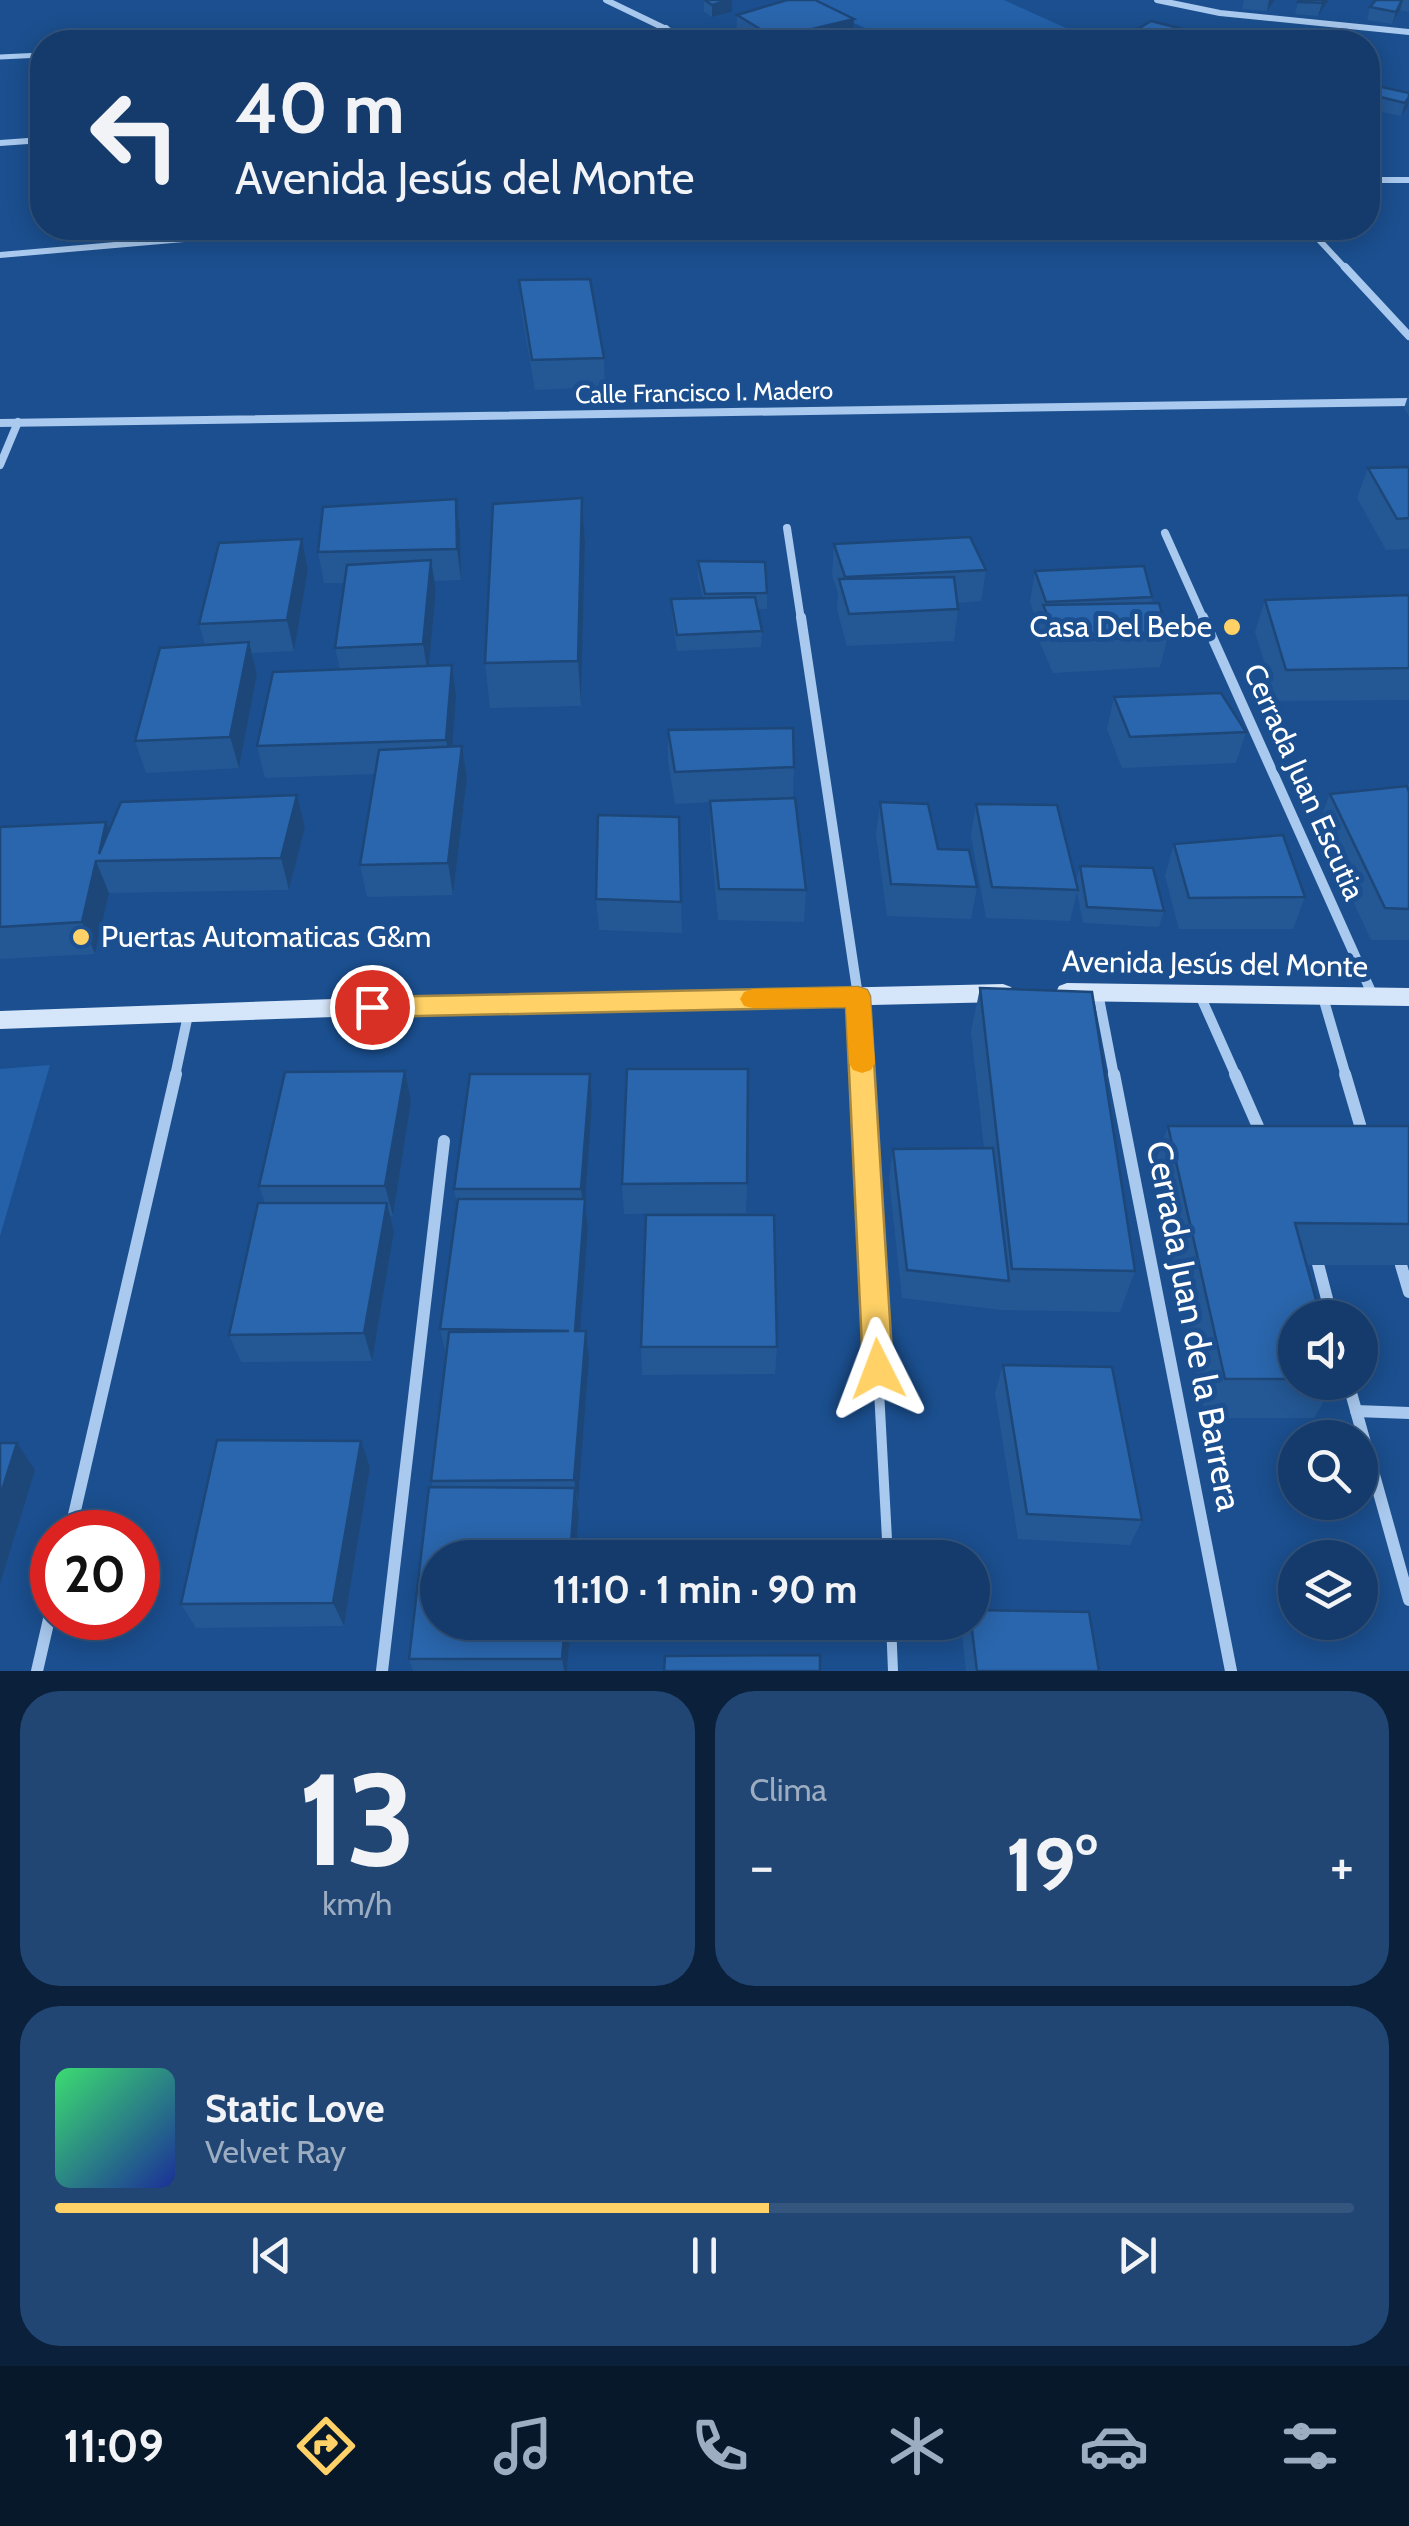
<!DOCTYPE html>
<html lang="es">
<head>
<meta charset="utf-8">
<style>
	:root { --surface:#143b6b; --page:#214673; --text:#f1f3f6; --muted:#9dadc1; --line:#33557e; --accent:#ffd166 }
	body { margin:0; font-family:Cabin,sans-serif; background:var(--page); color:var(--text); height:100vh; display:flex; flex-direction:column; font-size:38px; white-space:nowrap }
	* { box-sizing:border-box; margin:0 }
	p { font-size:32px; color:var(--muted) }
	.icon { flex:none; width:55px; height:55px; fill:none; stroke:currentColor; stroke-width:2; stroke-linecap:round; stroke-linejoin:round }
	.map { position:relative; height:1671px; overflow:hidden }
	.panel { display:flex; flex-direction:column; gap:20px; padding:20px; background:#0b203b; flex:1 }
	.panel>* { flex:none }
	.guide { position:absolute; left:30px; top:30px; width:1350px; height:210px; border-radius:40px; box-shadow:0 5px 25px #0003,0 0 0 2px var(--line); background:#143b6b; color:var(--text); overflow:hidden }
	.tools { position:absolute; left:1278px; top:1300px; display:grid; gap:20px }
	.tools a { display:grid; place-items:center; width:100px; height:100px; border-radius:50%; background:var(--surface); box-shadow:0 5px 25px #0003,0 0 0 2px var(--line); font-size:50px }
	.speed { position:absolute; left:30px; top:1510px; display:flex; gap:20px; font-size:50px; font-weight:700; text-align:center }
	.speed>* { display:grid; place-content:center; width:130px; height:130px; border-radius:50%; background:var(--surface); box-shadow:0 5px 25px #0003,0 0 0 2px var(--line); line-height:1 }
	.speed .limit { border:15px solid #d22; background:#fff; color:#111 }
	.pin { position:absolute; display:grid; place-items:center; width:85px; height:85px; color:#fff; margin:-42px; border:5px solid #fff; border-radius:50%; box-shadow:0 2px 10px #0007 }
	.me { position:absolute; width:110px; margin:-55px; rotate:357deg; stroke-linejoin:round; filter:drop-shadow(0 0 8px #0008) }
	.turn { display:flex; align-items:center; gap:35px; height:210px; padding:0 40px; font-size:45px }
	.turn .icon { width:130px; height:130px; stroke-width:2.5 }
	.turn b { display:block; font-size:70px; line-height:85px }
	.big { font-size:75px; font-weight:700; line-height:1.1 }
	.panel .widget { flex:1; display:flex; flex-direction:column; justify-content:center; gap:15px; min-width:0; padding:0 35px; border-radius:40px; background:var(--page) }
	.panel .dial { align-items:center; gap:0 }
	.dial b { font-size:130px; line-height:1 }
	.song { display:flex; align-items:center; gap:30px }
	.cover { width:120px; height:120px; border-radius:15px; background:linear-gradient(135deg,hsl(140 70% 55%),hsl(230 70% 35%)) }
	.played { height:10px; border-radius:5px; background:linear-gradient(90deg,var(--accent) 55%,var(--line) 55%) }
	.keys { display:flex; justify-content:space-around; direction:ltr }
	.heat { display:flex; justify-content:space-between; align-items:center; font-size:55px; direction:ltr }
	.panel .tiles { flex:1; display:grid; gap:20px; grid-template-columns:1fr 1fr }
	.widget:last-child { grid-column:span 2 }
	.trip { position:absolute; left:420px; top:1540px; width:570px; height:100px; border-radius:50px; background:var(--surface); box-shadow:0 5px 25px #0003,0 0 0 2px var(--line); font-weight:700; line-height:100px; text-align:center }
	.dock { display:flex; height:160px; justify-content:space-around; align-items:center; background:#08182b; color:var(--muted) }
	.dock .icon { width:70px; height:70px }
	.dock .on { color:var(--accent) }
	.dock b { font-size:45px; color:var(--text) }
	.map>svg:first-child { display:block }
	.green { fill:#2461a8 }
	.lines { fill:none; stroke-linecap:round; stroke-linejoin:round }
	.lane-far2 { stroke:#a9c9ee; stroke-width:5 }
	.lane-far1 { stroke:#a9c9ee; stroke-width:8 }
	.lane { stroke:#a9c9ee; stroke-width:10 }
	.street-far3 { stroke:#a9c9ee; stroke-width:6 }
	.street-far2 { stroke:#a9c9ee; stroke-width:8 }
	.street-far1 { stroke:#a9c9ee; stroke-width:10 }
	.street { stroke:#a9c9ee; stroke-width:12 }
	.secondary { fill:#d6e6fa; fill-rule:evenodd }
	.wall { fill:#245895 }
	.shaded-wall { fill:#1d4779 }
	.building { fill:#2a66ad; stroke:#1d4779; stroke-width:2.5 }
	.route { fill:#ffd166; stroke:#a68842; stroke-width:2.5 }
	.slow { fill:#f59e0b }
	.poi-dot { fill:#ffd166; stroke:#1b4f8f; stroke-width:4 }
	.labels { text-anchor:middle; stroke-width:10; stroke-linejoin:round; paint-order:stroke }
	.far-street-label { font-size:25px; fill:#fff; stroke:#1b4f8f }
	.poi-label { font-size:30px; fill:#fff; stroke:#1b4f8f; text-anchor:end }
	.street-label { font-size:30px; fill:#fff; stroke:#1b4f8f }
	.near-street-label { font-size:35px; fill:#fff; stroke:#1b4f8f }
</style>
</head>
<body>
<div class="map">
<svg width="1409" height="1671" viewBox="0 0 1409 1671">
	<rect width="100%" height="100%" fill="#1b4f8f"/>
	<g class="green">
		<polygon points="801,0 1004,0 1088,38 1079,42 897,42"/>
		<polygon points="50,1065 0,1236 0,1069"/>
	</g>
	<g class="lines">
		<g class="lane-far2">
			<polyline points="288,42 347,40"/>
			<polyline points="0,57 42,55"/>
		</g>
		<polyline class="lane-far1" points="858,996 862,1076"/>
		<g class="lane">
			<polyline points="862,1074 888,1558"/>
			<polyline points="891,1622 893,1671"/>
		</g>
		<g class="street-far3">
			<polyline points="606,0 693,42"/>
			<polyline points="1157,0 1220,13 1409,32"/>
			<polyline points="659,42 666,28"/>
			<polyline points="0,143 42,140"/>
			<polyline points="1368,180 1409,180"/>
			<polyline points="1308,228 1347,270"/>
			<polyline points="0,255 276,231"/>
		</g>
		<g class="street-far2">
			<polyline points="1345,267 1409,336"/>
			<polyline points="0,423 1409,402"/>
			<polyline points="0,465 18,422"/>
			<polyline points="787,528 801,620"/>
			<polyline points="1165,533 1204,620"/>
		</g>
		<g class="street-far1">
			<polyline points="801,617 858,996"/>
			<polyline points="1203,617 1373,996"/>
			<polyline points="1098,993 1114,1076"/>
			<polyline points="1199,993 1236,1076"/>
			<polyline points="1322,994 1346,1076"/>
			<polyline points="175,1076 188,1015"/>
		</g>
		<g class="street">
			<polyline points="1114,1074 1231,1671"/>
			<polyline points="1235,1074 1263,1138"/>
			<polyline points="1345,1074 1363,1135"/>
			<polyline points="1318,1264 1332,1318"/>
			<polyline points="1401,1265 1409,1292"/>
			<polyline points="1348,1382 1409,1600"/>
			<polyline points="1356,1411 1409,1413"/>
			<polyline points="70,1532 176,1074"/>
			<polyline points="37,1671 52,1606"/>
			<polyline points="382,1671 444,1141"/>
		</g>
		<g class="secondary">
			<polygon points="1067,983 1409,988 1409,1006 1067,1001 1059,998 1056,992 1059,986"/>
			<polygon points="1003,984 1011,987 1014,993 1011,999 1003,1002 334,1017 0,1029 0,1011 334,999"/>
		</g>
	</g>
	<g class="wall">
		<polygon points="704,0 732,0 732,12 712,17 704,12"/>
		<polygon points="1244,0 1275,0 1267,11 1242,9"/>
		<polygon points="1329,0 1318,16 1295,14 1298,2"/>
		<polygon points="1376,0 1409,0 1409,12 1400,10 1392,24 1367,20 1370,7"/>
		<polygon points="825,4 854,19 852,42 741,42 736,40 737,15"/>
		<polygon points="1125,37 1234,42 1125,42"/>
		<polygon points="1368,84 1409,93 1408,107 1401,116 1368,109"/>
		<polygon points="519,280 604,358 605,387 535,390 521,309"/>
		<polygon points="1409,393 1409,416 1404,408"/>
		<polygon points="1409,467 1409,549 1386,550 1357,498 1368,468"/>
		<polygon points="582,498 585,542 581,706 490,708 485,663"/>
		<polygon points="456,499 460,530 461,580 434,581 436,591 429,666 456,697 453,747 462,746 467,778 453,895 367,897 360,865 375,774 265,778 257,746 340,669 335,648 345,583 324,583 318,552"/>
		<polygon points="302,539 308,570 294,651 252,653 257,674 239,768 146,773 135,741 205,645 199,624"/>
		<polygon points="834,544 986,570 981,601 957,603 958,609 954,641 847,646 837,610 838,593 832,575"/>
		<polygon points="698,561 767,593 767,609 757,609 762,631 761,647 677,651 672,616 671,599 703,598 698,577"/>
		<polygon points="1035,571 1152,597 1151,604 1168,636 1160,667 1053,673 1037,636 1039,629 1030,602"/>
		<polygon points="1409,595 1409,700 1276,701 1255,632 1265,600"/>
		<polygon points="1114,697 1246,732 1236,763 1122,768 1107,729"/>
		<polygon points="668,730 794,767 793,798 806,890 804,922 718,920 710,833 710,802 675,804 668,761"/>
		<polygon points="1409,781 1409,940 1371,940 1318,825 1330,794 1407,786"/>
		<polygon points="297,795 305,827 289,890 109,893 95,954 0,959 0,827 109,831"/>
		<polygon points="880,802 938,849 977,887 971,919 887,916 876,834"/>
		<polygon points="976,804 1076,881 1080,866 1164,911 1159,927 1083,923 1077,892 1070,921 986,918 971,836"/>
		<polygon points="679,817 682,933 599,930 596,899"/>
		<polygon points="1174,844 1305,897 1293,929 1179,929 1165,876"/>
		<polygon points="980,988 1135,1271 1120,1312 1001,1310 902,1298 889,1179 893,1149 984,1148 971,1032"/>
		<polygon points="590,1074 592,1104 585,1203 588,1228 580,1331 586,1331 589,1359 578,1505 579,1514 438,1622 571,1622 567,1671 413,1671 409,1659 433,1487 431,1481 446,1354 440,1329 457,1203 454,1189"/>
		<polygon points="411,1102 393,1216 390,1216 394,1232 372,1361 241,1362 229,1335 265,1203 259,1186"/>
		<polygon points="1168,1126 1409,1126 1409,1265 1306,1265 1295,1318 1295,1382 1335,1382 1314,1418 1206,1418 1153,1169"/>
		<polygon points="747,1183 746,1213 624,1214 622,1184"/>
		<polygon points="641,1347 777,1347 775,1374 642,1375"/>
		<polygon points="1003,1365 1142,1520 1130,1545 1018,1539 995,1393"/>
		<polygon points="361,1441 370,1467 344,1626 196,1628 181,1604"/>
		<polygon points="965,1622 972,1622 1099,1671 966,1671 962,1634"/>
	</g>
	<g class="shaded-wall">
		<polygon points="729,0 732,0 732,12 712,17 712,5"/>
		<polygon points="1269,0 1275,0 1267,11"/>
		<polygon points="1324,0 1329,0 1318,16 1322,3"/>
		<polygon points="1403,0 1400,10 1392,24 1396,12"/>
		<polygon points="854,19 852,42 775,42 775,38"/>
		<polygon points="1409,97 1408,107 1401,116 1405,103"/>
		<polygon points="582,498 585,542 581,706 578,661"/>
		<polygon points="456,499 460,530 461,580 457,549"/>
		<polygon points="302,539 308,570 294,651 287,620"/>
		<polygon points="431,560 436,591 428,676 423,644"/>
		<polygon points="249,642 257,674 239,768 230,737"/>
		<polygon points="452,665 456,697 451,772 446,740"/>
		<polygon points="462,746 467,778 453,895 448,863"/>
		<polygon points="297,795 305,827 289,890 281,858"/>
		<polygon points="106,822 118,853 99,854"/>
		<polygon points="96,861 109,893 95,954 82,922"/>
		<polygon points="405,1071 411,1102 393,1216 385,1186"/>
		<polygon points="590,1074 592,1104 585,1203 588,1228 578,1359 575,1331 584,1214 581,1189"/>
		<polygon points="387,1203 394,1232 372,1361 364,1333"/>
		<polygon points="586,1331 589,1359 578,1505 574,1480"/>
		<polygon points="361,1441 370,1467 344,1626 333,1603"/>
		<polygon points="17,1443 35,1470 0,1584 0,1496"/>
		<polygon points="575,1488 579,1514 575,1558 570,1558"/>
		<polygon points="565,1622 571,1622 567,1671 564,1671 562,1659"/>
	</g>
	<g class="building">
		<polygon points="705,0 729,0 712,5"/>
		<polygon points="787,0 815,0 854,19 775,38 737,15"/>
		<polygon points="1299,0 1324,0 1322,3 1298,2"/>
		<polygon points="1376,0 1402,0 1396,12 1370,7"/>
		<polygon points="1151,21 1234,42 1146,42 1125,37"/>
		<polygon points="1368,84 1409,93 1409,97 1405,103 1368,94"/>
		<polygon points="590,279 604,358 532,360 519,280"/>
		<polygon points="1409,467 1409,518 1397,519 1368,468"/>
		<polygon points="582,498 578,661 485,663 493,504"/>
		<polygon points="456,499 457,549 318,552 323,507"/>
		<polygon points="970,537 986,570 845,577 834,544"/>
		<polygon points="302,539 287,620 199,624 219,543"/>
		<polygon points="431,560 423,644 335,648 347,565"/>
		<polygon points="698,561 765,562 767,593 705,594"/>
		<polygon points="1144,566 1152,597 1046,602 1035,571"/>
		<polygon points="954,577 958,609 849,614 839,579"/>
		<polygon points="1409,595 1409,668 1286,670 1265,600"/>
		<polygon points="755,597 762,631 677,635 671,599"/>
		<polygon points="1159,603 1168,636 1059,641 1043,605"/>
		<polygon points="249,642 230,737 135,741 160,648"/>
		<polygon points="452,665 446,740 257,746 273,672"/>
		<polygon points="1221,693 1246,732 1130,737 1114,697"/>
		<polygon points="793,728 794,767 675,772 668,730"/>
		<polygon points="462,746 448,863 360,865 379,750"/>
		<polygon points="1407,786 1409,792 1409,909 1385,908 1330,794"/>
		<polygon points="297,795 281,858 96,861 82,922 0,927 0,827 106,822 99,854 121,802"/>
		<polygon points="795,798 806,890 719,889 710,801"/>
		<polygon points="880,802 928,804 938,849 969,850 977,887 891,884"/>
		<polygon points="976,804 1057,805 1078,890 992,887"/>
		<polygon points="598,815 679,817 681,902 596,899"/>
		<polygon points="1283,835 1305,897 1189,898 1174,844"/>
		<polygon points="1080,866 1153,868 1164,911 1087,907"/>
		<polygon points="980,988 1092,992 1135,1271 1012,1269"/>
		<polygon points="627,1069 748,1069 747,1183 622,1184"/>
		<polygon points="405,1071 385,1186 259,1186 285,1072"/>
		<polygon points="470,1074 590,1074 581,1189 454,1189"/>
		<polygon points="1168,1126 1409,1126 1409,1224 1295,1223 1321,1318 1295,1318 1295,1379 1225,1379"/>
		<polygon points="993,1148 1009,1281 907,1270 893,1149"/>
		<polygon points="458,1199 585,1199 575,1331 586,1331 574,1480 431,1481 449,1332 569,1331 440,1329"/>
		<polygon points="258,1203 387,1203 364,1333 229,1335"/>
		<polygon points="646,1215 774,1215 777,1347 641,1347"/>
		<polygon points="1003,1365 1112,1367 1142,1520 1027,1514"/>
		<polygon points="217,1440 361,1441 333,1603 181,1604"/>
		<polygon points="0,1443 17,1443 0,1496"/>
		<polygon points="429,1487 575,1488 570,1558 438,1558 438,1622 565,1622 562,1659 409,1659"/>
		<polygon points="972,1610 1089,1612 1099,1671 977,1671 971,1622 972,1622"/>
		<polygon points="820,1655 820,1671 664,1671 665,1656"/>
	</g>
	<polygon class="route" points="858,987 867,990 870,996 893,1369 888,1379 878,1383 867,1379 863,1369 846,1007 372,1017 363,1014 359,1007 363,1000 372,997"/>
	<polygon class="slow" points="858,987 867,990 870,996 875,1063 871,1070 862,1073 853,1070 849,1063 846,1007 753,1008 744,1006 740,999 744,992 753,989"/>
	<g class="poi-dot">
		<circle cx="1232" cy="627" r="10"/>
		<circle cx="81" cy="937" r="10"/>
	</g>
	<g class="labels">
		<g class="far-street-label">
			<text transform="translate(704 392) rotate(-1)" y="9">Calle Francisco I. Madero</text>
		</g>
		<g class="poi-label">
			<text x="1212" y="637">Casa Del Bebe</text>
			<text x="101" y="947" text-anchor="start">Puertas Automaticas G&amp;m</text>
		</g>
		<g class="street-label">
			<text transform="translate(1304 782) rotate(66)" y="10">Cerrada Juan Escutia</text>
			<text transform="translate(1215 964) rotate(1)" y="10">Avenida Jesús del Monte</text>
		</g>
		<g class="near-street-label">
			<text transform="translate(1194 1326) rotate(79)" y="12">Cerrada Juan de la Barrera</text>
		</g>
	</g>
</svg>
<div class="tools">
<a><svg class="icon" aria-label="sound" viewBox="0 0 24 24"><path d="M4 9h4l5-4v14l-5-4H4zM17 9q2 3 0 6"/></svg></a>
<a><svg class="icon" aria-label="search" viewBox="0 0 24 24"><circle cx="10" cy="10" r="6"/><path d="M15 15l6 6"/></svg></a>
<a><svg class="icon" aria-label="layers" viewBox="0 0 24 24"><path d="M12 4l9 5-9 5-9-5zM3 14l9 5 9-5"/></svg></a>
</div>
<div class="speed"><div class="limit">20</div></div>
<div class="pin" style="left:372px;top:1007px;background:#d93025"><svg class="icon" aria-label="arrive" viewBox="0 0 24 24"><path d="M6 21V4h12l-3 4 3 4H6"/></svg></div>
<svg class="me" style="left:878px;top:1369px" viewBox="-20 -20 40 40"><path d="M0-17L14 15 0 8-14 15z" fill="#ffd166" stroke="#fff" stroke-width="4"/></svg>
<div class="trip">11:10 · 1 min · 90 m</div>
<div class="guide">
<div class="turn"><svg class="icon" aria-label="left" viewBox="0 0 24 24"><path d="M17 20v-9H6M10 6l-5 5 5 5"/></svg><div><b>40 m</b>Avenida Jesús del Monte</div></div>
</div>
</div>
<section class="panel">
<div class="tiles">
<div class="widget dial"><b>13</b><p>km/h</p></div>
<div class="widget"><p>Clima</p>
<div class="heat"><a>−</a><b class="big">19°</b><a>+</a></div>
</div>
<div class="widget">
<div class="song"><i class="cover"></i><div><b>Static Love</b><p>Velvet Ray</p></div></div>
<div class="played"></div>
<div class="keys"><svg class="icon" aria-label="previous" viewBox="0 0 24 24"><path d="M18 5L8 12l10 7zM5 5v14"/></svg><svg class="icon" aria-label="pause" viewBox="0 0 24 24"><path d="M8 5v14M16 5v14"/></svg><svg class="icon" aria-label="next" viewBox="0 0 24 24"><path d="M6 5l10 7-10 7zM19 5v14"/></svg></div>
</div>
</div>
</section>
<nav class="dock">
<b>11:09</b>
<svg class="icon on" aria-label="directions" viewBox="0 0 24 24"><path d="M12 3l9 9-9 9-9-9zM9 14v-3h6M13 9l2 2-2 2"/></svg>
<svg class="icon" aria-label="music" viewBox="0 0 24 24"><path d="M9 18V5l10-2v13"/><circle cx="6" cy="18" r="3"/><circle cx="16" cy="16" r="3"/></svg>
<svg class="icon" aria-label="phone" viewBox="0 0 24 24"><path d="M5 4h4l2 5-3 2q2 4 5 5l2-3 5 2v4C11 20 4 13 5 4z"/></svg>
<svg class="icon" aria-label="climate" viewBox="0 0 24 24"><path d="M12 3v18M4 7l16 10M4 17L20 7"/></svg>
<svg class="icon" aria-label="car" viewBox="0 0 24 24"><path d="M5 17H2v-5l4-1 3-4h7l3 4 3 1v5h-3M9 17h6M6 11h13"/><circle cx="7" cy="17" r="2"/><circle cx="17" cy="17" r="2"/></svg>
<svg class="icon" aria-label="filters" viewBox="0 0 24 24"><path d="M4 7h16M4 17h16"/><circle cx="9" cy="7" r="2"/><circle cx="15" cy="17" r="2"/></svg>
</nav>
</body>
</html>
